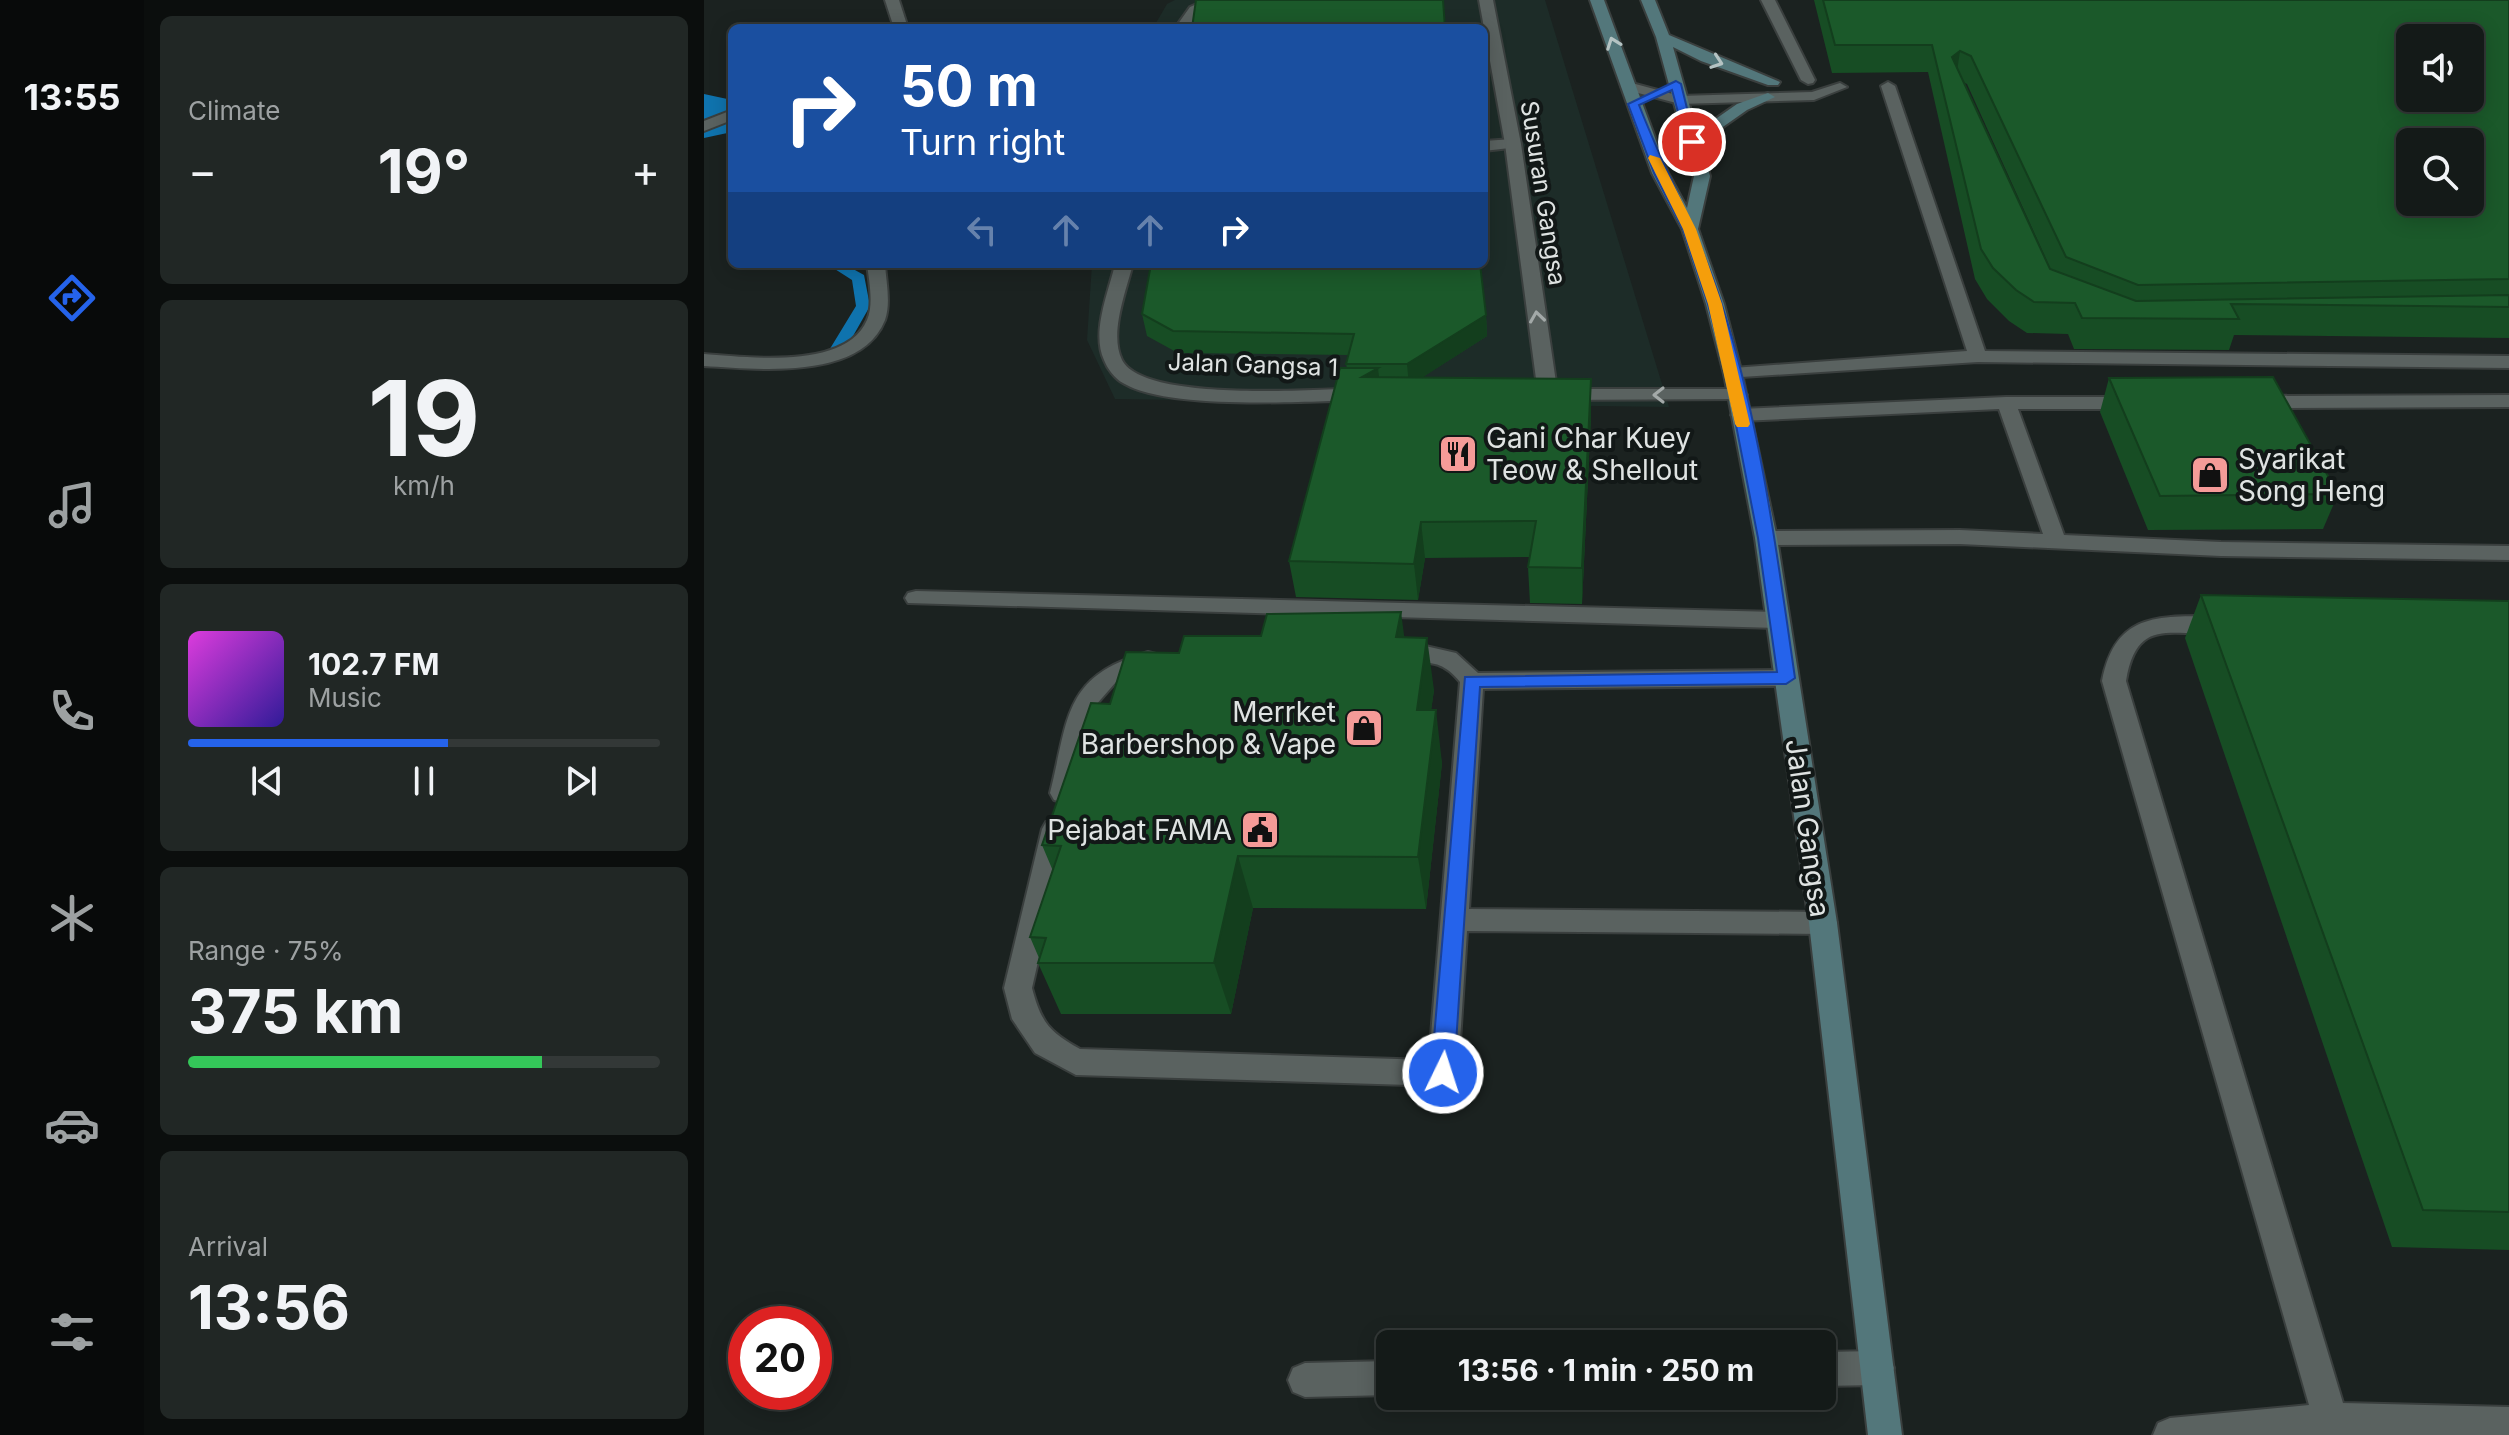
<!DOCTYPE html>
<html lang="en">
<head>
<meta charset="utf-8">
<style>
	:root { --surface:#141a18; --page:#212725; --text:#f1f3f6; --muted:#9da1a2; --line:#333837; --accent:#2563eb }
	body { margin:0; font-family:Inter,sans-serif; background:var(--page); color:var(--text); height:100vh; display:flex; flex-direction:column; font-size:30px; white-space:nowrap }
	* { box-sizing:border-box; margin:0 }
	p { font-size:26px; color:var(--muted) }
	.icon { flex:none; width:44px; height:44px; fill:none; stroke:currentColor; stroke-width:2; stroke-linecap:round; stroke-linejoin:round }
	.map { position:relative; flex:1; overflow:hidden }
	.details { display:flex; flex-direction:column; gap:16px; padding:16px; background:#0b0e0d; width:560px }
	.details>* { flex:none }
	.hud { position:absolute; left:24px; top:24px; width:760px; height:244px; border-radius:12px; box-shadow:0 4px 20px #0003,0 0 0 2px var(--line); background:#1a4fa0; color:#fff; overflow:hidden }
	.controls { position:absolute; left:1692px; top:24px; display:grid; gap:16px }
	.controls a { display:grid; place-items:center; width:88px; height:88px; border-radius:12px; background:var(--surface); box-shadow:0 4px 20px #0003,0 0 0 2px var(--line); font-size:40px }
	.speed { position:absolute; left:24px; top:1306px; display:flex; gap:16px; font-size:40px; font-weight:700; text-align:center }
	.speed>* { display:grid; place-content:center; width:104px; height:104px; border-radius:50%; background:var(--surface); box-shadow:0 4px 20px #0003,0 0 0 2px var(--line); line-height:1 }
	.speed .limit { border:12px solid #d22; background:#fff; color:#111 }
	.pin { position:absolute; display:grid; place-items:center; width:68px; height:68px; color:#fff; margin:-34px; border:4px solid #fff; border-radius:50%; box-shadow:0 2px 8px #0007 }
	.me { position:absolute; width:88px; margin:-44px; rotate:4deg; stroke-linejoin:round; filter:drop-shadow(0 0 6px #0008) }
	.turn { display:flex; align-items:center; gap:28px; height:168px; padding:0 40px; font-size:36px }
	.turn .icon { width:104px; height:104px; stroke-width:2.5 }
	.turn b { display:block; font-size:56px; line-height:68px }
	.lanes { display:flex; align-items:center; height:76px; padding:0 40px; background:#0003; justify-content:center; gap:40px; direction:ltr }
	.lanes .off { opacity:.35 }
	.big { font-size:60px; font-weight:700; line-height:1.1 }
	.details .widget { flex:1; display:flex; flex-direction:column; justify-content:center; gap:12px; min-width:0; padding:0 28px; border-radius:12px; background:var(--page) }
	.details .dial { align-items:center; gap:0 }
	.dial b { font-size:104px; line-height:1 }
	.song { display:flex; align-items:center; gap:24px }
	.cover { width:96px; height:96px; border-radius:12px; background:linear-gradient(135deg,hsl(300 70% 55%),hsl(250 70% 35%)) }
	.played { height:8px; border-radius:4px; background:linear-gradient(90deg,var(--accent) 55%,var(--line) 55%) }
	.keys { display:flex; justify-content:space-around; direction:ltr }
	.heat { display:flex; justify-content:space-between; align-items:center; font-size:44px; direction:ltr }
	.charge { height:12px; border-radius:6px; background:linear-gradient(90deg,#34c759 75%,var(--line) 0) }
	.trip { position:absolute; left:672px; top:1330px; width:460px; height:80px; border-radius:12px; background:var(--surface); box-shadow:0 4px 20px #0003,0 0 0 2px var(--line); font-weight:700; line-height:80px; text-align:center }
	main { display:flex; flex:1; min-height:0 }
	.dock { display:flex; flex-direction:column; width:144px; justify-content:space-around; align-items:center; background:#080a0a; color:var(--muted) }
	.dock .icon { width:56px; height:56px }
	.dock .selected { color:var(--accent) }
	.dock b { font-size:36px; color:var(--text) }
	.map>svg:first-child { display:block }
	.built { fill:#1d2c28 }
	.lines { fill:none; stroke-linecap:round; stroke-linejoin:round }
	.stream { fill:#0f73ae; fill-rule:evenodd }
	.river { fill:#0f73ae; fill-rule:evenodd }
	.service-casing { stroke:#3a3f3e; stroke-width:4 }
	.minor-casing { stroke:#3a3f3e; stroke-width:4 }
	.secondary-casing { stroke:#3a3f3e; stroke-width:4 }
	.service { fill:#5a6260; fill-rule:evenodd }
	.minor { fill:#5a6260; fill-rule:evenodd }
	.secondary { fill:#53777b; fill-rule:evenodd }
	.wall { fill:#174d24; fill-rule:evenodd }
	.shaded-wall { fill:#133e1d }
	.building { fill:#1b592a; stroke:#133e1d; stroke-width:2; fill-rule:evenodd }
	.oneway { stroke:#b5c3c3 }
	.oneway2 { stroke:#a3a9a8 }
	.route { fill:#2563eb; stroke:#184099; stroke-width:2 }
	.slow { fill:#f59e0b }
	.labels { text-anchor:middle; stroke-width:8; stroke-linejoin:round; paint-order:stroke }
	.far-street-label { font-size:24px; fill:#dfe3e2; stroke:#121817 }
	.poi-label { font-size:28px; fill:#dfe3e2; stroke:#121817; text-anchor:start }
	.street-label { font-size:28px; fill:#dfe3e2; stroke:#121817 }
</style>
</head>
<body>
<main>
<nav class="dock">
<b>13:55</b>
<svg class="icon selected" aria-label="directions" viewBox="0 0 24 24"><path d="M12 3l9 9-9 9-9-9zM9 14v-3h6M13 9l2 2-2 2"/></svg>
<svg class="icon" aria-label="music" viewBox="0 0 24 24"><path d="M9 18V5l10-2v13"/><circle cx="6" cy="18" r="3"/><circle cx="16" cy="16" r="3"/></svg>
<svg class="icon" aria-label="phone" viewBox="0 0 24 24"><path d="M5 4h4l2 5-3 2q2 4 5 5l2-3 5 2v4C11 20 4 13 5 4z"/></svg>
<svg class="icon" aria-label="climate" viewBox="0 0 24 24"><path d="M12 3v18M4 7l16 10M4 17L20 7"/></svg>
<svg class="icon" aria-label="car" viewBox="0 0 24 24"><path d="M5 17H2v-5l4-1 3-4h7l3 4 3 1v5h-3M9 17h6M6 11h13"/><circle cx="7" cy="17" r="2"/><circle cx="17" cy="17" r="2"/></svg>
<svg class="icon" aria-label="filters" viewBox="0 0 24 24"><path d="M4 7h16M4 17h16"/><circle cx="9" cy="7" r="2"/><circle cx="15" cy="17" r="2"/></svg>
</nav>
<section class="details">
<div class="widget"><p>Climate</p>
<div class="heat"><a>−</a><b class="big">19°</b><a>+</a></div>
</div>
<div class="widget dial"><b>19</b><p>km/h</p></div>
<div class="widget">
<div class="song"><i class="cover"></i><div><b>102.7 FM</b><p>Music</p></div></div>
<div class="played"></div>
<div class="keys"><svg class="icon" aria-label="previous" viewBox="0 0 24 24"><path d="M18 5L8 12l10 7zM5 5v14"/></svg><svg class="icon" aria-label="pause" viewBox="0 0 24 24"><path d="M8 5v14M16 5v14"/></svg><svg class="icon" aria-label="next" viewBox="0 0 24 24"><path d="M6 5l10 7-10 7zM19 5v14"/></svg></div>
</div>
<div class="widget"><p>Range · 75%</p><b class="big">375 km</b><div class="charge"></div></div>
<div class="widget"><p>Arrival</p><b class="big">13:56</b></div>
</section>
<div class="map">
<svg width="1805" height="1435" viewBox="0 0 1805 1435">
	<rect width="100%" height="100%" fill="#1b2220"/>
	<polygon class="built" points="471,0 841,0 965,407 411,399 383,340 388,264 780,264 780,28 449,28 463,4"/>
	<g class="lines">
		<polygon class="stream" points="123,264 140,264 160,275 166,306 140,352 132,357 124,352 152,306 148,280"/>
		<polygon class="river" points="0,94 28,100 28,132 0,138"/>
		<g class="service-casing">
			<g id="service">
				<polygon points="1057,0 1071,0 1111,80 1109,83 1104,84 1097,80"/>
				<polygon points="924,82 976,96 1108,92 1136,83 1143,87 1110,100 976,104 919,89 917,86"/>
				<polygon points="1184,82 1191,86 1281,351 1805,356 1805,368 1274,362 1022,378 1020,374 1022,370 1029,368 1263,351 1177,86"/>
				<polygon points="809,139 814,141 814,147 780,151 780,141"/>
				<polygon points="1805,395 1805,407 1551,408 1541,402 1551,396"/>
				<polygon points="1302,397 1430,397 1440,403 1430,409 1314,409 1360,535 1517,542 1805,546 1805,560 1517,556 1256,544 1062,545 1051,538 1062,531 1256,530 1339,534 1295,409 1037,421 1027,415 1037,409"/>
				<path d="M1519,616L1527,619L1530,624L1527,629C1476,644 1434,608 1422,681L1639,1403L1805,1407V1435H1449L1454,1423L1466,1418L1605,1405L1398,681C1412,609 1458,617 1519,616Z"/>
				<path d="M717,645L752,653L774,673L1082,670L1090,672L1094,678L1090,684L1082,686L779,689L765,909L1119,912L1129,915L1133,923L1129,931L1119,934L763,931L754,1073L749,1082L739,1086L372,1075L331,1053L308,1019L300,988L338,829L342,822L351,819L360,822L364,829L328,988C337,1022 345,1032 376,1049L725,1060L756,682C732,652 715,668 685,660L681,654L685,648Z"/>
				<path d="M444,652L452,654L456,660L452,666L412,682L391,706L372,793L368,800L359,802L350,800L346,793C365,717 359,676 444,652Z"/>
				<polygon points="1173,1351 1185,1356 1190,1368 1185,1380 1173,1385 1118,1386 1118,1352"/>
				<polygon points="686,1361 686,1395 601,1397 589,1392 584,1380 589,1368 601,1363"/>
			</g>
		</g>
		<g class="minor-casing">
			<g id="minor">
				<polygon points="181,0 195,0 204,28 190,28"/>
				<polygon points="502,0 519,0 496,13 485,28 471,28 486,7"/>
				<polygon points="775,0 789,0 817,144 853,389 1033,389 1043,395 1040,399 844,400 834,394 801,144"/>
				<polygon points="28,110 28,120 0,131 0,121"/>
				<path d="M163,264H181C182,281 187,303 181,320C157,381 53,369 0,366V354C43,357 142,370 163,320C170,304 165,281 163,264Z"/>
				<path d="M411,264H429C422,291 405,334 418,360C440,403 616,389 662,388L672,394L662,400C605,401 465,411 419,383C411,379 403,368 400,360C387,332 405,291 411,264Z"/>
				<polygon points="212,591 1073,612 1081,615 1084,620 1081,625 1073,628 204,603 201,598 204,593"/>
			</g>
		</g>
		<g class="secondary-casing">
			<polygon id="secondary" points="886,0 900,0 964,173 983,208 990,176 952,37 937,0 951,0 965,35 1076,82 1074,85 1064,85 997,61 969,47 993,132 1033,104 1064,93 1071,97 1043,110 996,143 1006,176 994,229 1020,304 1038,374 1073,538 1133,923 1198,1435 1164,1435 1105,923 1051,538 1020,374 1002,304 978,229 948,173"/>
		</g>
		<use href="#service" class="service"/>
		<use href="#minor" class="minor"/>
		<use href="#secondary" class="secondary"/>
	</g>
	<g class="wall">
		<path d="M1110,0H1805V338L1530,335L1525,350L1370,349L1364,334L1323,333L1305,321L1283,299L1271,279L1224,72L1128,73ZM1259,82L1263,84L1347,270L1346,269Z"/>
		<polygon points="438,314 782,315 783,336 717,378 887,379 887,415 878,604 826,603 824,567 826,557 721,558 714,600 592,597 585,561 643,368 642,364 644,355 474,353 443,336"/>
		<polygon points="1405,378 1634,494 1619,529 1444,530 1396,412"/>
		<polygon points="1497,595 1805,601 1805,1250 1688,1247 1481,638"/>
		<polygon points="700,637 730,690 727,710 738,763 722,909 549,908 527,1014 357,1014 334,963 335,958 326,937 349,871 338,845 406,704 475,653"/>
	</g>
	<g class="shaded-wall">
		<polygon points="1256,51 1252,78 1248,57"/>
		<polygon points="782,315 783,336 705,386 703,364"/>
		<polygon points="674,368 678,403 658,377"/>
		<polygon points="887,379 887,415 878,604 878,568"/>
		<polygon points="717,522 721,558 714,600 710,564"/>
		<polygon points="697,612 704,665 692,637"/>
		<polygon points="723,638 730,690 720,763 713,710"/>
		<polygon points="732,710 738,763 722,909 714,857"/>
		<polygon points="534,856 549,908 527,1014 510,963"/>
	</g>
	<g class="building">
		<polygon points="492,0 739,0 741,28 488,28"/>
		<path d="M1119,0H1805V279L1434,285L1362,257L1267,56L1256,51L1248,57L1346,269L1432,301L1805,295V307L1527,304L1535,319L1378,318L1371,303L1330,302L1312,290L1289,268L1277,249L1228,45H1131ZM1706,38H1766V98H1706ZM1706,142H1766V202H1706Z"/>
		<polygon points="447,264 776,264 782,315 703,364 642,364 650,334 469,331 438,314"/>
		<polygon points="636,368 674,368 658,377 887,379 878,568 824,567 832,521 717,522 710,564 585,561"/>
		<polygon points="1569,377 1634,494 1456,496 1405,378"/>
		<polygon points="1497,595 1805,601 1805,1212 1719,1210"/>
		<polygon points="697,612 692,637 723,638 713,710 732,710 714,857 534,856 510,963 334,963 342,938 326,937 357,846 338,845 387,703 406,704 422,652 475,653 480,636 557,636 563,614"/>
	</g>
	<defs><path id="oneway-chevron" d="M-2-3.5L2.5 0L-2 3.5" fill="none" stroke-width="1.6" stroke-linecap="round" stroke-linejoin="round" transform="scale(2)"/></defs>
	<g class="oneway">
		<use href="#oneway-chevron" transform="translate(909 43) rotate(-110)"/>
		<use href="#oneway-chevron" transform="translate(1013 62) rotate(19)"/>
	</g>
	<g class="oneway2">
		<use href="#oneway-chevron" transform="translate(833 317) rotate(-98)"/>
		<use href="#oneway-chevron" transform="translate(955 395) rotate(-180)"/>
	</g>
	<path class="route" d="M972,81L977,84L992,145L982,142L968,90L935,105C961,172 995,233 1017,302C1056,421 1073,553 1091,678L1082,684L776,687L750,1073L746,1080L739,1083L731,1080L727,1073L761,677L1073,672L1054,538L1022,374L1004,304L979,229L950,173L924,104Z"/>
	<polygon class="slow" points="946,155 956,158 992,229 1018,304 1046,424 1044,427 1033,427 1031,424 1004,304 979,229 944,158"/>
	<defs>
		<g id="restaurant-square" transform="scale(2)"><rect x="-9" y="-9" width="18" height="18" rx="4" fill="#f59b98" stroke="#121817"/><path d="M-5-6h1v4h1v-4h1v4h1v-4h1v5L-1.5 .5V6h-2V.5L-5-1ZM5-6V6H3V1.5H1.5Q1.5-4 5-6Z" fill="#111"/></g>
		<g id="shop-square" transform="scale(2)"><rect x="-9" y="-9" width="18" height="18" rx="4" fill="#f59b98" stroke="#121817"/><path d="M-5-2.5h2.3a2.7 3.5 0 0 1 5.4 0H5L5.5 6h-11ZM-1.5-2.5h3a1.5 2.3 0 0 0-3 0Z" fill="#111"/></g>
		<g id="civic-square" transform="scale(2)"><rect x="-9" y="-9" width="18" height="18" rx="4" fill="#f59b98" stroke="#121817"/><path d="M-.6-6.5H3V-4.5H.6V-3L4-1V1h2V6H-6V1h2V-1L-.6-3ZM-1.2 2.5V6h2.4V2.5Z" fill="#111"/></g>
	</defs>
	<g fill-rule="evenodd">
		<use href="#restaurant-square" x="754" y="454"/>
		<use href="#shop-square" x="1506" y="475"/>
		<use href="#shop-square" x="660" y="728"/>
		<use href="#civic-square" x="556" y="830"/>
	</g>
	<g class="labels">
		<g class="far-street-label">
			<text transform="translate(839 193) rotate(81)" y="8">Susuran Gangsa</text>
			<text transform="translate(549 365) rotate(2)" y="8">Jalan Gangsa 1</text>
		</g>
		<g class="poi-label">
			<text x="782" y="448">Gani Char Kuey<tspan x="782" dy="32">Teow &amp; Shellout</tspan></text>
			<text x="1534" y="469">Syarikat<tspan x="1534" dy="32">Song Heng</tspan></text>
			<text x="632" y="722" text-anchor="end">Merrket<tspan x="632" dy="32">Barbershop &amp; Vape</tspan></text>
			<text x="528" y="840" text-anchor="end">Pejabat FAMA</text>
		</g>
		<g class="street-label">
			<text transform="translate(1104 828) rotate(82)" y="10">Jalan Gangsa</text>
		</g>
	</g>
</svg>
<div class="controls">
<a><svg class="icon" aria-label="sound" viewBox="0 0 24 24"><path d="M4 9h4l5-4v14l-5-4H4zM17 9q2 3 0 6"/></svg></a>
<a><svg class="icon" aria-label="search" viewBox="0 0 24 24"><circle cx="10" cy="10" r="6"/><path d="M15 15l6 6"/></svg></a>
</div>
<div class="speed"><div class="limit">20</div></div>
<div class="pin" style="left:988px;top:142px;background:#d93025"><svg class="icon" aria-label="arrive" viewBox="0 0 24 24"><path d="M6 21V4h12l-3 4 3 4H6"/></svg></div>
<svg class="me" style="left:739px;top:1073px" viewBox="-20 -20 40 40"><circle r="17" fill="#2563eb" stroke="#fff" stroke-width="3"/><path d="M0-11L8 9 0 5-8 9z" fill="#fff"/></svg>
<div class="trip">13:56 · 1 min · 250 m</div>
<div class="hud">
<div class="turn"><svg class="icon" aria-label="right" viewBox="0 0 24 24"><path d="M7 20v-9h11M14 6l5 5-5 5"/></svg><div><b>50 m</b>Turn right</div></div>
<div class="lanes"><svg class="icon off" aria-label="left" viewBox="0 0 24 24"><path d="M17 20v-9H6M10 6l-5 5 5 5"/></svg><svg class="icon off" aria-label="ahead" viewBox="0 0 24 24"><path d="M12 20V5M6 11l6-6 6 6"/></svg><svg class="icon off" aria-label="ahead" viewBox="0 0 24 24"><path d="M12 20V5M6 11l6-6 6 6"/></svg><svg class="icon" aria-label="right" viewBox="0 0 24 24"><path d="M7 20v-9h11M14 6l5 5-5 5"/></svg></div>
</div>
</div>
</main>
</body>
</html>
